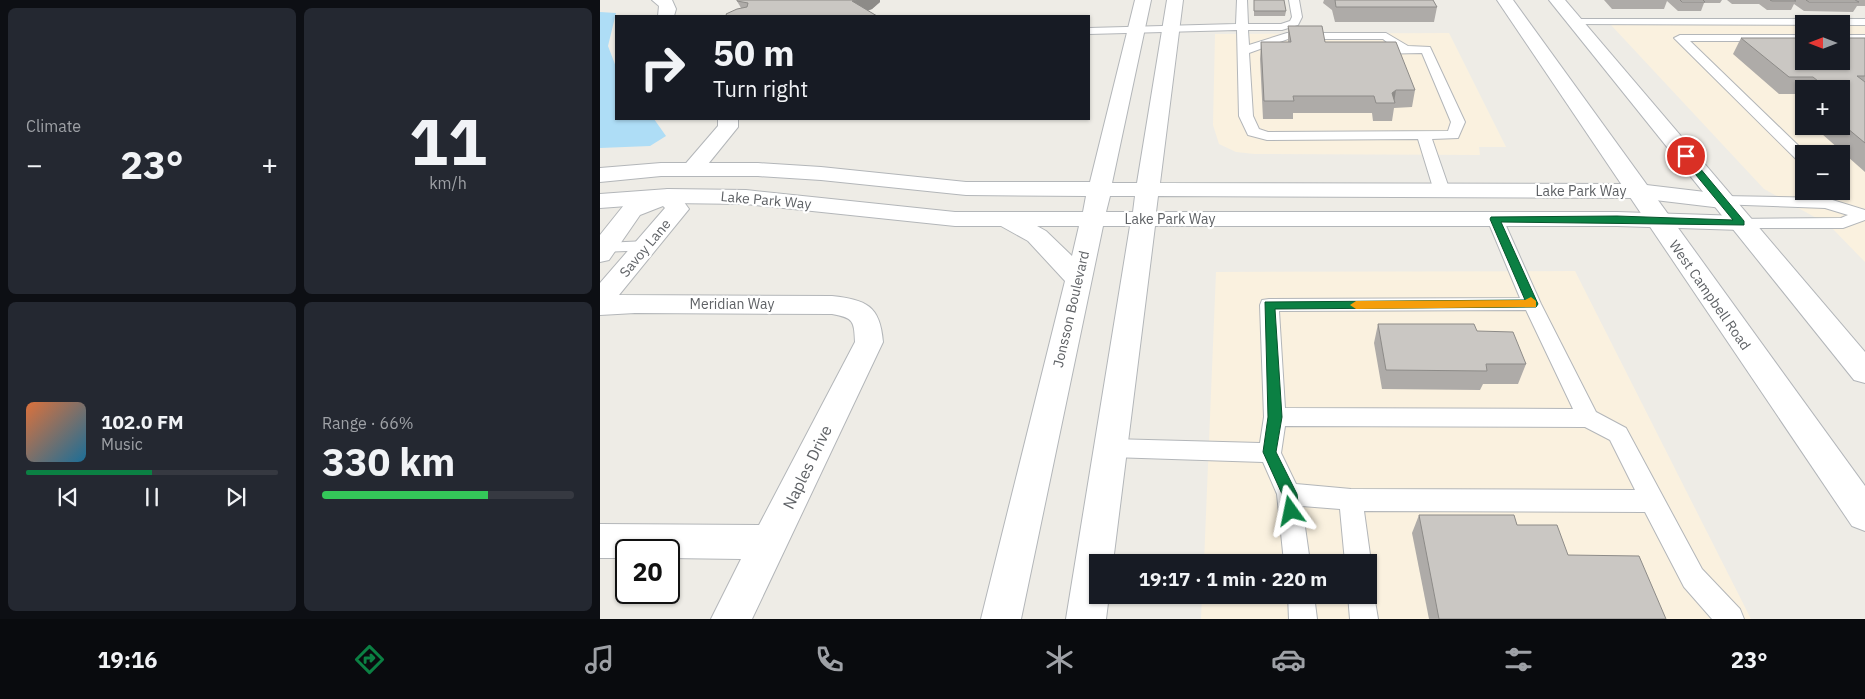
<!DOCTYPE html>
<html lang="en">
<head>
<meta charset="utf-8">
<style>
	:root { --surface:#171b24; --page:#242831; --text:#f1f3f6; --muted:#9ea1a6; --line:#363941; --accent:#0b8043 }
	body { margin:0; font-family:"IBM Plex Sans",sans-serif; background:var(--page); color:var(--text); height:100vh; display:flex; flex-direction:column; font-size:19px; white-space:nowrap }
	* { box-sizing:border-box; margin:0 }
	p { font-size:16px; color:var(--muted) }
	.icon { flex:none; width:28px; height:28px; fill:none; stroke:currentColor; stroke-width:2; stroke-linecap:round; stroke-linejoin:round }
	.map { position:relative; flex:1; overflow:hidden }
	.drawer { display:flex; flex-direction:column; gap:8px; padding:8px; background:#0d0f14; width:600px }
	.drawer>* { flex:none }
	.top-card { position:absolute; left:15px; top:15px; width:475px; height:105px; border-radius:0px; box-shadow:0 1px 4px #0004; background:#171b24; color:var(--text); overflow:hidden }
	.needle { width:32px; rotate:270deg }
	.fabs { position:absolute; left:1195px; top:15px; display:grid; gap:10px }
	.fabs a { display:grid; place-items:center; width:55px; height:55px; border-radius:0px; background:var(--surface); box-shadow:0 1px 4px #0004; font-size:25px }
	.speed { position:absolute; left:15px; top:539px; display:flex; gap:10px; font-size:25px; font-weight:700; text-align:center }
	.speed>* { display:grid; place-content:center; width:65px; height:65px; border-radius:50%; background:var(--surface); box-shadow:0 1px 4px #0004; line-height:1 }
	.speed .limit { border:2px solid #111; border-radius:8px; background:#fff; color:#111 }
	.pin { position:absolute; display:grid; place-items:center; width:42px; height:42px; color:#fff; margin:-21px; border:2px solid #fff; border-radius:50%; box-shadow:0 1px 5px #0007 }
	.me { position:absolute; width:55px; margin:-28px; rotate:348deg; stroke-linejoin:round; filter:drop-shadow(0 0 4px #0008) }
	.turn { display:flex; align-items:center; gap:18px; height:105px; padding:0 15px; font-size:22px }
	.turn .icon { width:65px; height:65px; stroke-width:2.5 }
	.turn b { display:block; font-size:35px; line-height:42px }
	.big { font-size:38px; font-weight:700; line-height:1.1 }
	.drawer .widget { flex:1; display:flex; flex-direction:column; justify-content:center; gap:8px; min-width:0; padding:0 18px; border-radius:8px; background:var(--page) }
	.drawer .dial { align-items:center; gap:0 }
	.dial b { font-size:65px; line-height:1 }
	.song { display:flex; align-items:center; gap:15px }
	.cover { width:60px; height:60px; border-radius:8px; background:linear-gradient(135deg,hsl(20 70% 55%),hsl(200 70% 35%)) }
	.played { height:5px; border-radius:2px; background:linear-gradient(90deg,var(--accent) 50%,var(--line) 50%) }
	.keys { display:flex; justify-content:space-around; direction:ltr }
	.heat { display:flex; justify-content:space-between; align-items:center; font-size:28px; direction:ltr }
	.charge { height:8px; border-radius:4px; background:linear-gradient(90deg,#34c759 66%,var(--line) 0) }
	.drawer .tiles { flex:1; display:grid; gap:8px; grid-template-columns:repeat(2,1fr) }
	.trip { position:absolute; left:489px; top:554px; width:288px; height:50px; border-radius:0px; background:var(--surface); box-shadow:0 1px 4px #0004; font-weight:700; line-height:50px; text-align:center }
	.tab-bar { display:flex; height:80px; justify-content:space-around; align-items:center; background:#090b0e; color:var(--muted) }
	.tab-bar .icon { width:35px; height:35px }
	.tab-bar .on { color:var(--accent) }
	.tab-bar b { font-size:22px; color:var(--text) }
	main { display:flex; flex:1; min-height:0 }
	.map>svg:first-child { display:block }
	.commercial { fill:#faf1df; fill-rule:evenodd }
	.water { fill:#aeddf6 }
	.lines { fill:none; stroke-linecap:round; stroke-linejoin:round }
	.service-casing { stroke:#b3b6b9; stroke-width:2 }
	.minor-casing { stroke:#b3b6b9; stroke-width:2 }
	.tertiary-casing { stroke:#b3b6b9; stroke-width:2 }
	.secondary-casing { stroke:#b2b5b9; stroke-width:2 }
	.service { fill:#fff; fill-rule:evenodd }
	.minor { fill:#fff; fill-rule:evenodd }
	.tertiary { fill:#fff; fill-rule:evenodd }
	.secondary { fill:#fff; fill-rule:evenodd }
	.wall { fill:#aeaba8 }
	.shaded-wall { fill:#8d8b88 }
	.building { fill:#cac7c3; stroke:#8d8b88 }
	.route { fill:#0b8043; stroke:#07532c }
	.slow { fill:#f59e0b }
	.labels { text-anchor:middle; stroke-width:4.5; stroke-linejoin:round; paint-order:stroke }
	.street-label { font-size:14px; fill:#5e6165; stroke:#fff }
	.near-street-label { font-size:16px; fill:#5e6165; stroke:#fff }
</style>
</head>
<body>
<main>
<section class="drawer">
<div class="tiles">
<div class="widget"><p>Climate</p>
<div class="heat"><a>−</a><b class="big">23°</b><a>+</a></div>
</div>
<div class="widget dial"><b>11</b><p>km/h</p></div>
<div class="widget">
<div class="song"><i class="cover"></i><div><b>102.0 FM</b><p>Music</p></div></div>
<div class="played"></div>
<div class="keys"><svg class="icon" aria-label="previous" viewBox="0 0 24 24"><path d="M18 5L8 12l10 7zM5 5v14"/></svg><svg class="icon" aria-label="pause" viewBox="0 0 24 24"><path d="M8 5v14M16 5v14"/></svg><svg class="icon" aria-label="next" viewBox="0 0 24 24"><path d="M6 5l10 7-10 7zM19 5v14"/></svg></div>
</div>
<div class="widget"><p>Range · 66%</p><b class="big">330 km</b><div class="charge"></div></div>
</div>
</section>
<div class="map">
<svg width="1265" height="619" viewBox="0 0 1265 619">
	<rect width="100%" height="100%" fill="#eeece6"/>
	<g class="commercial">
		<path d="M1011,25H1204V61H1241V25H1265V262L1229,225L1164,189ZM1204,89H1241V126H1204ZM1204,154H1241V191H1204Z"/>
		<polygon points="849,33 906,147 879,147 880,155 654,154 636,152 619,144 613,125 615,34"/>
		<polygon points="975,271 1151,619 601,619 602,595 768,595 768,562 604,562 616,272"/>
	</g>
	<polygon class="water" points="0,12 16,13 8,46 16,67 16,119 54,119 66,136 50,146 0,148"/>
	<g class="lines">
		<g class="service-casing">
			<g id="service">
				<path d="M637,0H647L648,24H681L690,21L692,17L689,0H699L702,17L698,25L682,30H648L649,45L687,33H786L808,46L830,47L865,122L858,138L832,139L850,191L848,194L842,196L834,191L818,139L667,140L648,135L639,116L637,30L489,34V28L636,24ZM688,39H783L793,47L771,48V54L822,53L851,122L848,131L668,132L659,129L653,116L649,53Z"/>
				<polygon points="975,19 1265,19 1265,25 971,24 969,22"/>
				<polygon points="1080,35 1204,35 1204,41 1090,41 1207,154 1204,154 1204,163 1199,162 1076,40 1074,38"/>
				<rect x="1241" y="35" width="24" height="6"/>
				<polygon points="1122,196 1226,198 1265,210 1265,220 1243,228 1141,228 1135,227 1133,223 1135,219 1241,218 1248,215 1225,208 1116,204 1114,201"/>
				<path d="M895,214L901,216L903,219L941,304L996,412L1026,428L1102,569L1140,609L1144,619H1112L1084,587L1045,512L764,511L771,562L768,569V562H745L740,509L702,506L710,562H684L677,494L663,462L511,457L503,455L500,448L503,441L511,439L660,443L664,417L660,305L662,300L669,299L920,298L887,219L889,216ZM926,310L973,409L685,408L679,311ZM685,426L985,427L1010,440L1035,490L751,489L696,484L681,453Z"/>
				<polygon points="47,241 53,242 56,246 53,250 0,252 0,244 4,243"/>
				<polygon points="768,585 774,595 778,619 750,619 748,595 768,595"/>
				<polygon points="688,595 714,595 717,619 689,619"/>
			</g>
		</g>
		<g class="minor-casing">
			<g id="minor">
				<polygon points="52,0 72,0 76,9 74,16 58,16 59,6"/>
				<polygon points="118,119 138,119 138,127 100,174 92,176 84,174 81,169 118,126"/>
				<path d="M68,189L76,191L89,209L19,295L232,296C266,300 280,305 283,342L152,619H111L141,559L69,558V550H26V558H0V524L159,525L255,342C254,321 254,318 232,314L35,313L0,315V283L65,208L63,206L40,215L9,260L0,262V235L24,205Z"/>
			</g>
		</g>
		<g class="tertiary-casing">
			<path id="tertiary" d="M535,0H551L512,183H537L567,0H583L560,183L1038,184L1122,194L1130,196L1134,201L1130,206L1122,208L1038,198L558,196L556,212H1017L1141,216L1150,218L1153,223L1150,228L1141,230L1017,226H555L513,562H498V595H509L506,619H466L530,226H503L421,619H381L465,281L428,241L401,226H355L146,204L68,203L0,208V194L68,189L146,190L355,212H483L486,196L366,195L221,180L158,176H61L0,182V168L61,163H158L221,167L366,182H490ZM510,196H535L533,212H506ZM437,226H479L472,256L446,231Z"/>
		</g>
		<g class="secondary-casing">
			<g id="secondary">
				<polygon points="897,0 913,0 1265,486 1265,531 1252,526"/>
				<polygon points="949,0 965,0 1265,352 1265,383 1254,380"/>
			</g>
		</g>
		<use href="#service" class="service"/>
		<use href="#minor" class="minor"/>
		<use href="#tertiary" class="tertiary"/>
		<use href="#secondary" class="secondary"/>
	</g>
	<g class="wall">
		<polygon points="654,0 686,11 685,16 654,16"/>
		<polygon points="724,0 833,0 837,7 834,22 735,22 732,10 723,3"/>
		<polygon points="1004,0 1122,0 1120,3 1104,3 1101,11 1078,11 1067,1 1064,9 1012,9"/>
		<polygon points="1127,0 1265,0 1265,6 1257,6 1253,12 1204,11 1194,4 1191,10 1167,10 1159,4 1132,4"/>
		<polygon points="137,1 280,2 272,9 268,11 141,8"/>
		<polygon points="688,26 725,42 815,90 812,107 794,108 792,121 773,121 772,113 693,113 693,119 663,119 660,59 661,42 688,42"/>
		<polygon points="1141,38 1265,38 1265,172 1213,126 1241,126 1241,89 1204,89 1204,94 1179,94 1133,54"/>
		<polygon points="1204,95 1204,118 1195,110"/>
		<polygon points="778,324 877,331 926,364 918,384 883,384 880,390 782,389 774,343"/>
		<polygon points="819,515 917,525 968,555 1066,619 829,619 812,533"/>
	</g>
	<g class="shaded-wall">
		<polygon points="256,0 280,0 280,2 272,9 257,14 252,1"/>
		<polygon points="796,90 794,103 792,93"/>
	</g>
	<g class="building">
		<polygon points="137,0 256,0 252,1 277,16 127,16 126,14 137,9 147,7 148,3 137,1"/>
		<polygon points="654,0 684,0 686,11 654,11"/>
		<polygon points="735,0 833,0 837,7 736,7"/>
		<polygon points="1080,0 1103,0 1105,2 1082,2"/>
		<polygon points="1170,0 1194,0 1196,1 1172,1"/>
		<polygon points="1206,0 1255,0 1259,2 1209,2"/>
		<polygon points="688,26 722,26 725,42 796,42 815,90 796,90 792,93 795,103 776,103 774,96 693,96 694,101 664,101 661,42 691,42"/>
		<polygon points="1141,38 1204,38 1204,61 1241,61 1241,38 1265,38 1265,76 1257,76 1265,82 1265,143 1241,123 1241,89 1228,89 1213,77 1189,77"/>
		<polygon points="778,324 874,324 877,331 913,332 926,364 886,364 887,371 786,370"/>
		<polygon points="819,515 914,515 917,525 957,525 968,555 1039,556 1066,619 839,619"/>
	</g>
	<polygon class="route" points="1082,155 1089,155 1144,221 1144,225 901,222 938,304 936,307 675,309 682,417 676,452 697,494 699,511 697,516 691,517 686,516 682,494 663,452 668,417 665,302 925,300 890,219 891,217 1017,216 1133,220 1082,158"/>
	<polygon class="slow" points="931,297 936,301 936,307 756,309 750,305 756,301 925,300"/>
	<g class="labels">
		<g class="street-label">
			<text x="981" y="196">Lake Park Way</text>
			<text transform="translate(166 200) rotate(5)" y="5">Lake Park Way</text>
			<text x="570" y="224">Lake Park Way</text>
			<text transform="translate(45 248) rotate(-50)" y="5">Savoy Lane</text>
			<text transform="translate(1110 295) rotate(55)" y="5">West Campbell Road</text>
			<text x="132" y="309">Meridian Way</text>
			<text transform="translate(471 309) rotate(-77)" y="5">Jonsson Boulevard</text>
		</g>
		<g class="near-street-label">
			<text transform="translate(207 467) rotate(-64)" y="6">Naples Drive</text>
		</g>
	</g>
</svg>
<div class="fabs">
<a><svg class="needle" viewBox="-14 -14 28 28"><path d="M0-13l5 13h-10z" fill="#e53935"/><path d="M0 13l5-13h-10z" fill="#9ea1a6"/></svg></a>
<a>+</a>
<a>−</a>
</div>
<div class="speed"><div class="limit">20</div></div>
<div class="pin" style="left:1086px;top:156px;background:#d93025"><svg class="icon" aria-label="arrive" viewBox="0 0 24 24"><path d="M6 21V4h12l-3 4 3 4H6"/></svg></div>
<svg class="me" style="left:691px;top:511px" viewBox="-20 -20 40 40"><path d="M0-17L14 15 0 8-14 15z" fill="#0b8043" stroke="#fff" stroke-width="4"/></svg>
<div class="trip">19:17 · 1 min · 220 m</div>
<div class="top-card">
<div class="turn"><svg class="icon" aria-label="right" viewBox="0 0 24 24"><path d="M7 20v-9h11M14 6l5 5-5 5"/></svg><div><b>50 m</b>Turn right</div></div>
</div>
</div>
</main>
<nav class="tab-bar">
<b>19:16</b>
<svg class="icon on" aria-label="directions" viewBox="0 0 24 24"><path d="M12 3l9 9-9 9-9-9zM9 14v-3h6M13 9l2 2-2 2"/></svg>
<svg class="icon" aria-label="music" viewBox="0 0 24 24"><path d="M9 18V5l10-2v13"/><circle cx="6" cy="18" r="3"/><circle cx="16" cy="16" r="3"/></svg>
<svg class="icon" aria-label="phone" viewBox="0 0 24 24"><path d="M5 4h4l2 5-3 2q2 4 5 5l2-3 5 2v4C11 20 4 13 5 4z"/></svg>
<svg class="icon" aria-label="climate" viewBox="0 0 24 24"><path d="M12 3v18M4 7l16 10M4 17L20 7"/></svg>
<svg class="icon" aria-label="car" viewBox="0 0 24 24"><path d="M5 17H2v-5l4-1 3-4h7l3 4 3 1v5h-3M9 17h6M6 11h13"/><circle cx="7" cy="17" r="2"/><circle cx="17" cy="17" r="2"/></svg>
<svg class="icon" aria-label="filters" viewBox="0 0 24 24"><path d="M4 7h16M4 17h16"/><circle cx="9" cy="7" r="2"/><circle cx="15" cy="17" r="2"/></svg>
<b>23°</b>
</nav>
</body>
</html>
